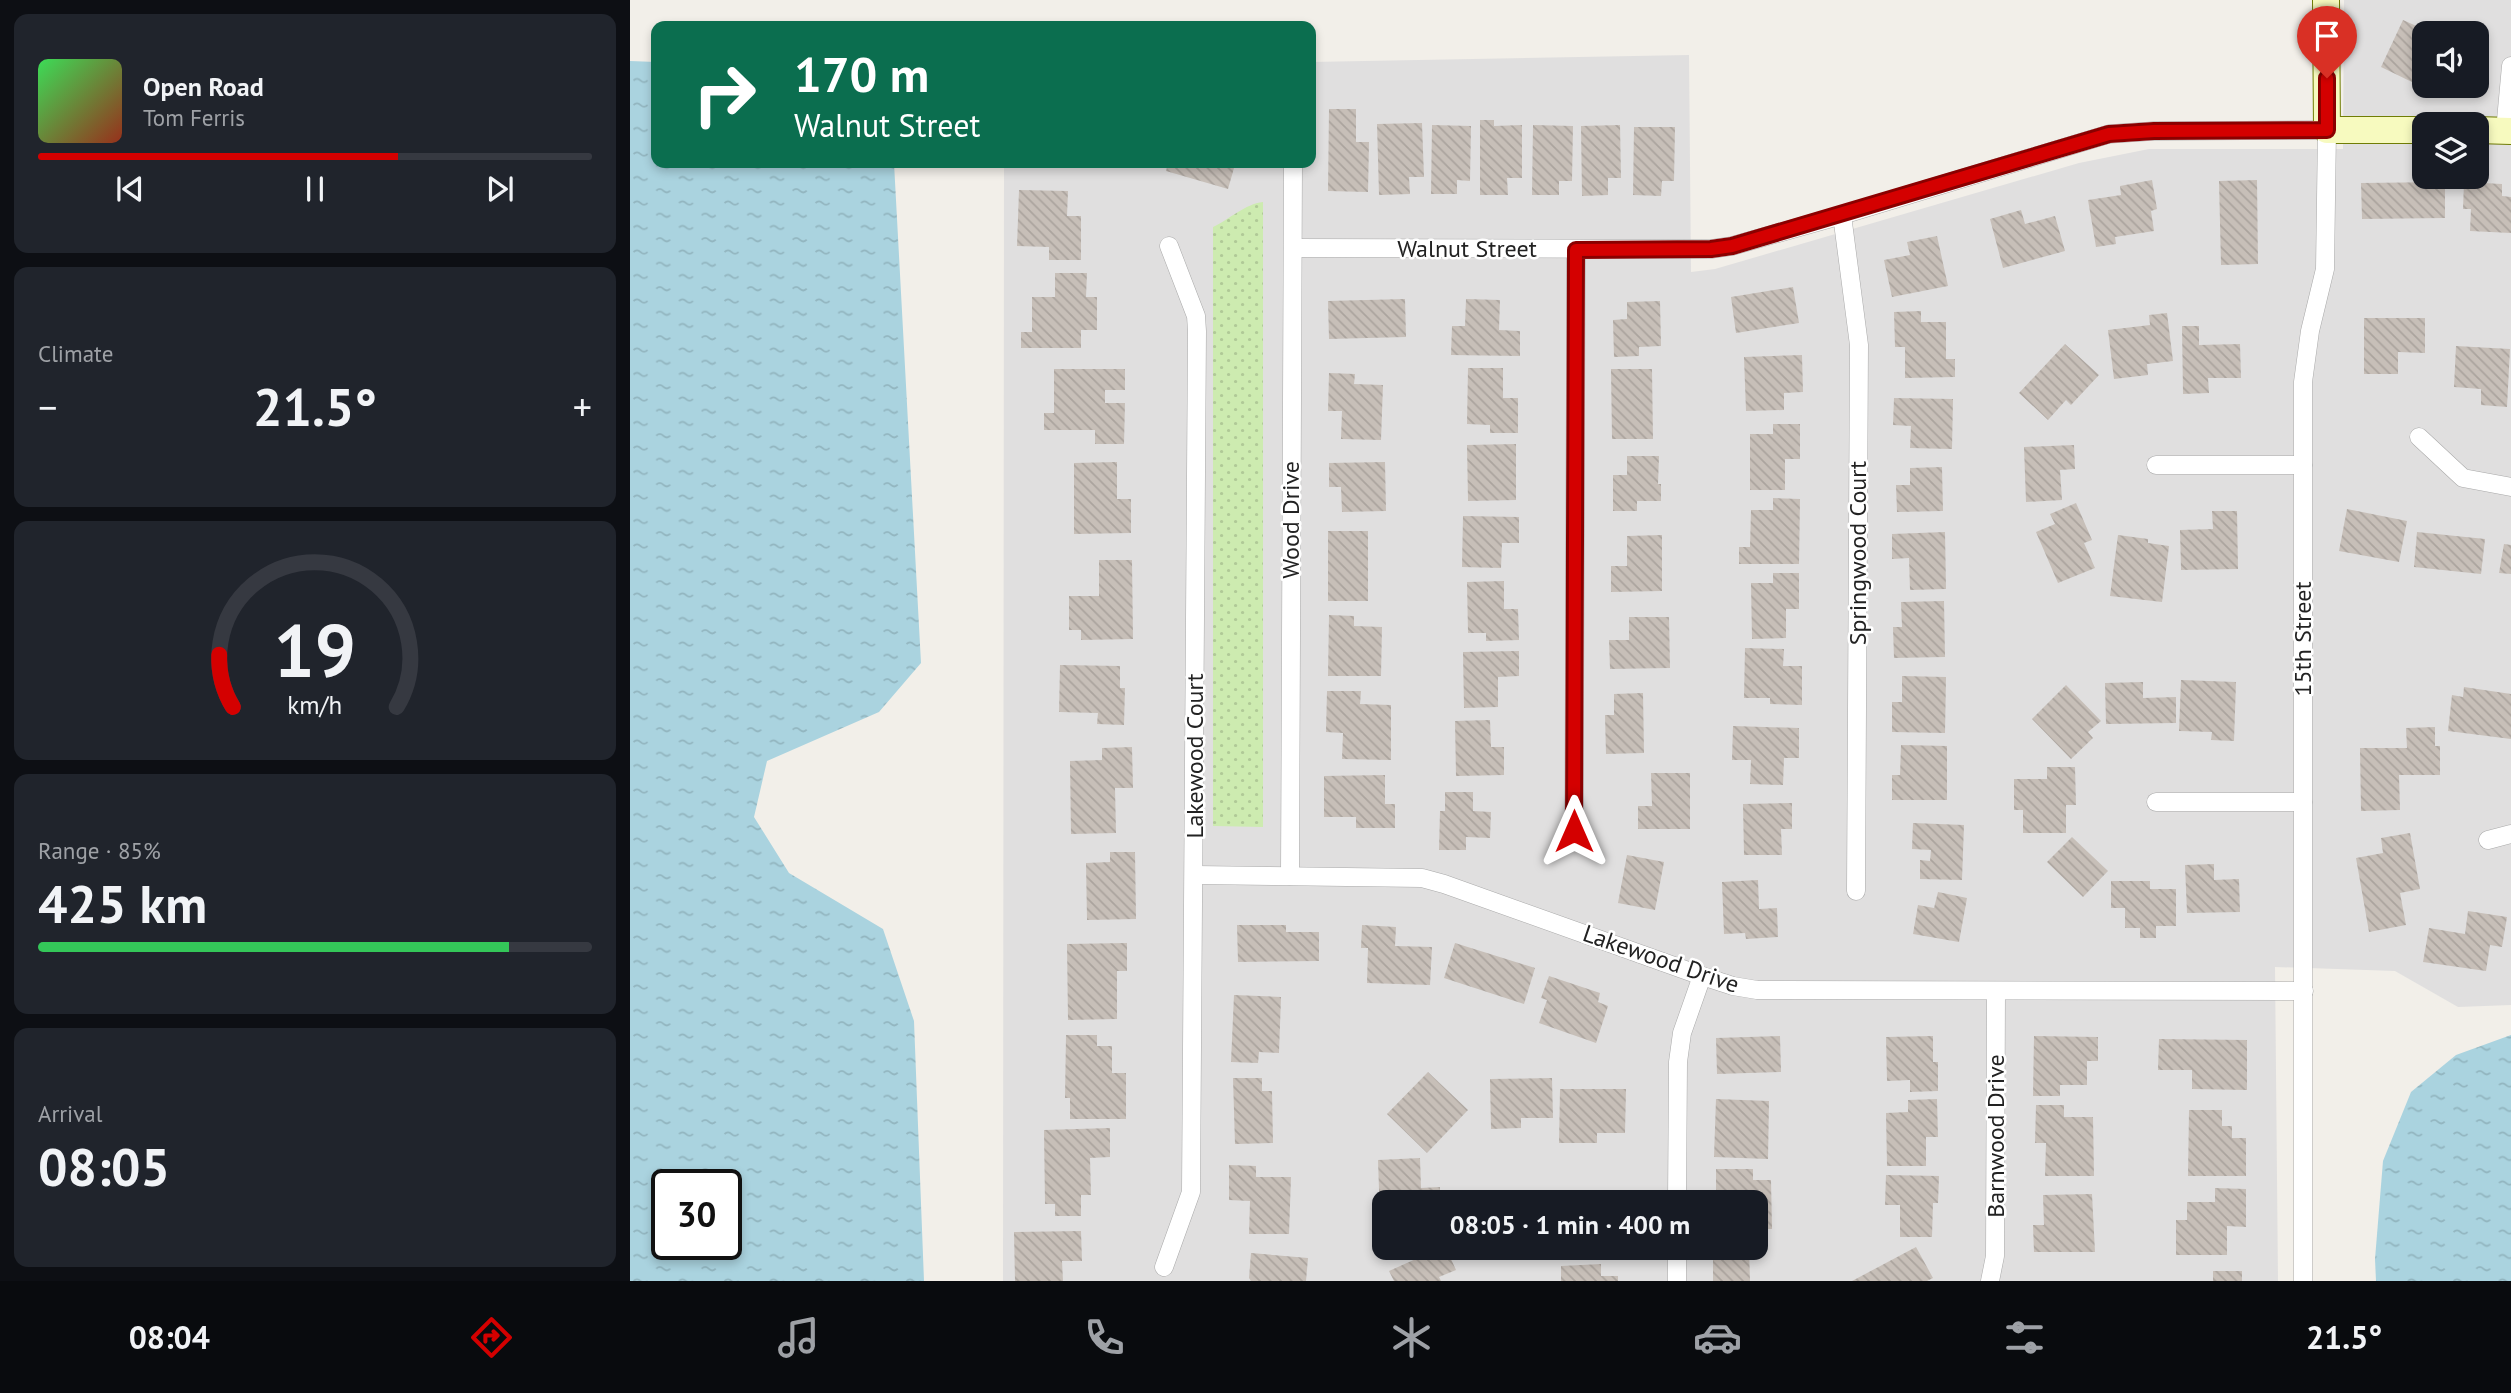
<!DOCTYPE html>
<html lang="en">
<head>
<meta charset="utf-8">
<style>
	:root { --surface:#171b24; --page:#20242c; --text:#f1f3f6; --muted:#9ea1a6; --line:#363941; --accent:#d40000 }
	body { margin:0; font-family:"PT Sans",sans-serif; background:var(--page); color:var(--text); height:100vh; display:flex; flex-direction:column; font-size:26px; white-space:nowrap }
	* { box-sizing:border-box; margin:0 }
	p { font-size:23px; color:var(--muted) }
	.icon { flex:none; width:38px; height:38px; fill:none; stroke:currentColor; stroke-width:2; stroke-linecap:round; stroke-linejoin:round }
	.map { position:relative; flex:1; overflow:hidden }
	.side { display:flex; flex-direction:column; gap:14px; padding:14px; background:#0d0f14; width:630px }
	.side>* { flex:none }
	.banner { position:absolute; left:21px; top:21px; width:665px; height:147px; border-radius:14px; box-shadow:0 4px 10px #0003; background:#0b6e4f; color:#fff; overflow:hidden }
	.tools { position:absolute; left:1782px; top:21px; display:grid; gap:14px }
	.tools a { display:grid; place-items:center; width:77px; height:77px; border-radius:14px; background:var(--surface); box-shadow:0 4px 10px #0003; font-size:35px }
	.speed { position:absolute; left:21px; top:1169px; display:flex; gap:14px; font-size:35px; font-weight:700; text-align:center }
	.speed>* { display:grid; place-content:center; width:91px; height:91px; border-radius:50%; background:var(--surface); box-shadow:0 4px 10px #0003; line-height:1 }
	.speed .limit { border:4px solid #111; border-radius:10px; background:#fff; color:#111 }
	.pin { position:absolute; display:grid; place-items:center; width:60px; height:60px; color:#fff; margin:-72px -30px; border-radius:50% 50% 50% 0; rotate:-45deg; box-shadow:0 0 7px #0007 }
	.pin .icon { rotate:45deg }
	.me { position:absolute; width:77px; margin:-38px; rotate:0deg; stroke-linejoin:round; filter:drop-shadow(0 0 5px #0008) }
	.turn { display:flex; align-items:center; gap:24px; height:147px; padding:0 28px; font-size:32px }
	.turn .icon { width:91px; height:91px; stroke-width:2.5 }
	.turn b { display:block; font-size:49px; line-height:60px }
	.big { font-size:52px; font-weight:700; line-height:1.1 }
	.side .widget { flex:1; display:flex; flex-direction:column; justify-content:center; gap:10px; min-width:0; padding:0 24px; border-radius:14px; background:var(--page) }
	.side .dial { align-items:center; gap:0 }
	.dial svg { height:182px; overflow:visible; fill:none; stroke:var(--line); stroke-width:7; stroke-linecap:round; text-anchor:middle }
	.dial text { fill:var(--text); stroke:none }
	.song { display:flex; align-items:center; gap:21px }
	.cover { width:84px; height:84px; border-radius:10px; background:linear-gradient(135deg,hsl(130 70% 55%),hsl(10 70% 35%)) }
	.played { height:7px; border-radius:4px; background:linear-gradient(90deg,var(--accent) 65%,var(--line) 65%) }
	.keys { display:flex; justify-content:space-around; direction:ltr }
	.heat { display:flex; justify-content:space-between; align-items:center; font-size:38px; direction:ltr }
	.charge { height:10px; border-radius:5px; background:linear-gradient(90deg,#34c759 85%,var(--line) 0) }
	.trip { position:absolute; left:742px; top:1190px; width:396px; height:70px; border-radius:14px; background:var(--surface); box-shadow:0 4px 10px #0003; font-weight:700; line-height:70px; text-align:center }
	.dock { display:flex; height:112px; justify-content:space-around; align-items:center; background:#090b0e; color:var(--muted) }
	.dock .icon { width:49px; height:49px }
	.dock .on { color:var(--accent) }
	.dock b { font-size:32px; color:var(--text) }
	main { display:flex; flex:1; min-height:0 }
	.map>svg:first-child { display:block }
	.residential { fill:#e0dfdf; fill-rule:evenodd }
	.grass { fill:url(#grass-dots) }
	.water { fill:url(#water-ripples); fill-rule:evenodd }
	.building { fill:url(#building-back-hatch) }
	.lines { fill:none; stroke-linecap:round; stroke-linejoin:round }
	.street-casing { stroke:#a9a9a9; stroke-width:19 }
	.secondary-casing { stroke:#707d05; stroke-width:28 }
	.street { stroke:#fff; stroke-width:18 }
	.secondary { stroke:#f7fabf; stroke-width:26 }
	.route-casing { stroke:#8a0000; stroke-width:18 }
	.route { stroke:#d40000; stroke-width:12 }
	.labels { text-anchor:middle; stroke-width:5; stroke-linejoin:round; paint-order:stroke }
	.street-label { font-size:24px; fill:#222; stroke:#fff }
</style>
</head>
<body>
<main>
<section class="side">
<div class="widget">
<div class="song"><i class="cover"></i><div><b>Open Road</b><p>Tom Ferris</p></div></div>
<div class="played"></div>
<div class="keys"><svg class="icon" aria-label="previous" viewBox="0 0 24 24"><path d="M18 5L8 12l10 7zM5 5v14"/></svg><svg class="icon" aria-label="pause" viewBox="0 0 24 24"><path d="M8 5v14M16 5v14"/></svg><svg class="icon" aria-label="next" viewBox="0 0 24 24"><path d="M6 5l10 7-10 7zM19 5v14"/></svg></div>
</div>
<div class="widget"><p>Climate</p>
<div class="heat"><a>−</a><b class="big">21.5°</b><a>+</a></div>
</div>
<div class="widget dial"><svg viewBox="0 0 100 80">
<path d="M14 69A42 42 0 1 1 86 69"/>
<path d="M14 69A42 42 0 0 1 8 46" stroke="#d40000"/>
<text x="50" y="56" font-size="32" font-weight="700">19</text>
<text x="50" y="72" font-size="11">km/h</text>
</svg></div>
<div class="widget"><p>Range · 85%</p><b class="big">425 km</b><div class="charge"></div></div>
<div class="widget"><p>Arrival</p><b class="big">08:05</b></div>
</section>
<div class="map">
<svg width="1881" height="1281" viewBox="0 0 1881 1281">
	<defs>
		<pattern id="grass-dots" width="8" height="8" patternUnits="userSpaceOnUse" patternTransform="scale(1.75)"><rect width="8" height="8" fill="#cdebb0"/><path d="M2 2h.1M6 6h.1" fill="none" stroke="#b0c997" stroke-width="1.8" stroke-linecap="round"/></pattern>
		<pattern id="water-ripples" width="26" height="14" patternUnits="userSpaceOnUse" patternTransform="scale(1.75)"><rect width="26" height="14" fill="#aad3df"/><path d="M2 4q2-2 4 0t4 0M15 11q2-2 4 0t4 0" fill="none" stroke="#92b5bf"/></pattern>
		<pattern id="building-back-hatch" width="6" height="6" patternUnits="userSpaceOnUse" patternTransform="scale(1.75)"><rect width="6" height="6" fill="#c7bfb8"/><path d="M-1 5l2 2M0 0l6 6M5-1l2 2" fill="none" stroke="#aba49e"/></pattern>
	</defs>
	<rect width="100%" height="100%" fill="#f2efe9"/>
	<path class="residential" d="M1714,0H1881V1005L1828,1007L1765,971L1645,967L1648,1281H373L374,163H681V62L1059,55L1061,272L1085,269L1449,163L1519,149H1713ZM1794,33H1846V86H1794ZM1794,124H1846V177H1794ZM754,1202H1125V1248H754Z"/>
	<path class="grass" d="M633,202V827L583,826V227C600,219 615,204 633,202Z"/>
	<g class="water">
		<path d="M0,61L26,62V163H264L291,663L249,712L137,761L124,817L159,873L253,929L284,1021L294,1281H0ZM37,1185H96V1244H37Z"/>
		<polygon points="1881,1035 1881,1281 1746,1281 1745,1259 1753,1161 1781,1092 1826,1055"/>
	</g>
	<g class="building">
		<polygon points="1773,20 1802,33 1794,33 1794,62 1784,83 1751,67"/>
		<polygon points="699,109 726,109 726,142 739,142 738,192 698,191"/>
		<polygon points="850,120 864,120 864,126 892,125 892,178 877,178 878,195 850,195"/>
		<polygon points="792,123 794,177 779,177 780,194 749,195 747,124"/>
		<polygon points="802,125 841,126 840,181 827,180 827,194 801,194"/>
		<polygon points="903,125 943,126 942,181 929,181 929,195 902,195"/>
		<polygon points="990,125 991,178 978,178 978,195 952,196 951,126"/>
		<polygon points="1004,127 1045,127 1044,181 1032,181 1031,196 1003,195"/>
		<polygon points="538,163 601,163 600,167 604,168 598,189 536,171"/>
		<polygon points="1522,180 1527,209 1521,211 1524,231 1485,237 1486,244 1466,247 1458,200 1491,195 1490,186"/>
		<polygon points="1627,180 1628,264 1591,265 1589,181"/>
		<polygon points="1815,182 1815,218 1732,219 1731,183"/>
		<polygon points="1834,182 1872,184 1872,196 1881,197 1881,233 1840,231 1841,209 1833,209"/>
		<polygon points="389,190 438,191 437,216 451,216 451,260 419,260 419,247 387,246"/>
		<polygon points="1391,210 1395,224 1425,216 1435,251 1373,268 1360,219"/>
		<polygon points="1307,236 1318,286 1262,297 1254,260 1280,255 1277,242"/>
		<polygon points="425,273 457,273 456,297 467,297 467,330 451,330 451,348 391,348 391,332 402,332 402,297 425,297"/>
		<polygon points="1163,287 1169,323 1106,333 1101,297"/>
		<polygon points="775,299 776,337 699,339 698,301"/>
		<polygon points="836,299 870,300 869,330 890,331 890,356 821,355 822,326 835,326"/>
		<polygon points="1030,301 1031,346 1009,347 1009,356 984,357 983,320 997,319 997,302"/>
		<polygon points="1291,311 1291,322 1316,322 1316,359 1325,359 1325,377 1275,378 1275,347 1265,347 1264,312"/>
		<polygon points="1537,313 1543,361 1517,364 1518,375 1484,379 1478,330 1520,325 1519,315"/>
		<polygon points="1734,318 1795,318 1795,353 1768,352 1768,374 1734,374"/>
		<polygon points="1552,326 1569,326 1569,345 1610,344 1611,378 1578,378 1579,393 1553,394"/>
		<polygon points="1435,344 1469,375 1441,405 1436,400 1418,420 1389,393"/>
		<polygon points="1826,346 1880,349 1877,407 1851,405 1851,389 1824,387"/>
		<polygon points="1172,355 1173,392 1154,393 1154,410 1116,411 1114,357"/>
		<polygon points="838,368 873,368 873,398 888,398 888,433 860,433 860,425 837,424"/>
		<polygon points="424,369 495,369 495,390 475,390 475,403 495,403 494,444 465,444 465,430 414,430 414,413 424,413"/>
		<polygon points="981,369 1022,369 1023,439 982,439"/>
		<polygon points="699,373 725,374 724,384 753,385 751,440 711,439 712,411 698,411"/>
		<polygon points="1264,398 1323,399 1322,449 1280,448 1281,426 1263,425"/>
		<polygon points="1143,424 1170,424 1170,459 1155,459 1155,490 1120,490 1120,434 1143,434"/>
		<polygon points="886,444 886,500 838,501 837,445"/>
		<polygon points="1444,445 1445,469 1430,470 1432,500 1396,502 1394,447"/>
		<polygon points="997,456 1029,456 1028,484 1031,484 1031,501 1007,501 1007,511 983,511 983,475 997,475"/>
		<polygon points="487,462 487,499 501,499 501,533 444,534 444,463"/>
		<polygon points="755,462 756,511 712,512 711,487 699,487 699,463"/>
		<polygon points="1312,467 1313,511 1267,512 1266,485 1280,485 1280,468"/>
		<polygon points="1143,498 1170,499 1169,564 1109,564 1109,547 1120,547 1121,510 1143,510"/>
		<polygon points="1446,503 1462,540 1454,543 1465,568 1428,583 1406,532 1425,524 1420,514"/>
		<polygon points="1717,509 1777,521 1769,562 1709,551"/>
		<polygon points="1582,511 1607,511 1608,569 1551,570 1550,530 1583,529"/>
		<polygon points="833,516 889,517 889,543 872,543 871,568 832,567"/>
		<rect x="698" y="531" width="40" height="70"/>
		<polygon points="1315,532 1316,589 1280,590 1279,558 1262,559 1262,534"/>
		<polygon points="1787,532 1855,539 1851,574 1784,567"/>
		<polygon points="1032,535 1032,591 981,592 981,566 997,566 997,536"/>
		<polygon points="1488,535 1518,539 1518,543 1539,546 1532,602 1480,596"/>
		<polygon points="1874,544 1881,545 1881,574 1869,573"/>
		<polygon points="469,560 502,560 503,639 451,640 451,630 439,630 439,596 469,596"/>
		<polygon points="1143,573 1169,573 1169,609 1156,609 1156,638 1122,639 1121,583 1143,583"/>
		<polygon points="874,581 874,609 888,609 889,640 856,641 856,633 838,633 837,582"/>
		<polygon points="1314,601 1315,657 1264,658 1263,627 1272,627 1271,602"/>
		<polygon points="699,615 724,616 724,626 752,627 751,676 698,676"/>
		<polygon points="999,617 1039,617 1040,668 980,669 979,640 999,640"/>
		<polygon points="1115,648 1154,649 1153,666 1172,666 1172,705 1140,704 1140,698 1114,698"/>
		<polygon points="889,651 889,676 868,677 868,707 834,708 833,652"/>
		<polygon points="430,665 490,666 490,688 495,688 494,725 467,724 468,713 429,712"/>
		<polygon points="1272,676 1316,677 1315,733 1262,732 1262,702 1272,702"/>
		<polygon points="1551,680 1606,682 1604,741 1581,740 1582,732 1549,731"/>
		<polygon points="1513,682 1513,698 1546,697 1546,723 1476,724 1475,683"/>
		<polygon points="1436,685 1471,721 1458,732 1463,738 1441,759 1402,719"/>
		<polygon points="1834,687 1881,694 1881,739 1818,731 1822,695 1833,697"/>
		<polygon points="697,691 731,691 730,704 761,705 761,760 712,759 713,733 696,732"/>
		<polygon points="1013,693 1014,753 976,754 975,715 984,715 984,694"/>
		<polygon points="860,720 861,747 874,747 874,775 826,776 825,721"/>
		<polygon points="1103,726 1169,728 1169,758 1154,758 1153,785 1120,784 1121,760 1102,760"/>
		<polygon points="1805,727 1805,746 1810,746 1810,775 1769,775 1770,810 1731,811 1730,748 1777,748 1776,728"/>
		<polygon points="1271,745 1317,746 1317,800 1262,800 1262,775 1270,775"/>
		<polygon points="502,747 503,788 485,788 486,833 441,834 440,761 472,760 472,748"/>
		<polygon points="1417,767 1445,767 1446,805 1436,805 1436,833 1393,833 1393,810 1384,810 1384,779 1417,779"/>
		<polygon points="1021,773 1060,773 1060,829 1008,829 1008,806 1022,806"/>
		<polygon points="755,775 755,804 765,804 765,828 726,828 726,817 694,817 694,776"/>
		<polygon points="815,792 843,792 843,811 861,812 860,838 836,837 836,850 809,850 810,811 815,811"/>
		<polygon points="1162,803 1162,829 1151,829 1152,855 1114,855 1113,804"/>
		<polygon points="1283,823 1334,825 1332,880 1290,879 1290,860 1300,861 1301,850 1282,849"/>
		<polygon points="1780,833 1790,889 1770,893 1776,925 1739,932 1726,858 1753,853 1751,838"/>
		<polygon points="1442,837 1478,871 1453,897 1417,862"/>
		<polygon points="480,852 505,852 506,919 457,920 456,863 480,862"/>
		<polygon points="997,855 1034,862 1025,910 988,903"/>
		<polygon points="1584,864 1584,880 1609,879 1610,912 1557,913 1555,865"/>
		<polygon points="1128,880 1129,909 1147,908 1148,937 1116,939 1115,933 1094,934 1092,882"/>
		<polygon points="1481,881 1520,881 1520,889 1546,889 1546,926 1526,926 1526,938 1510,938 1510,928 1495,928 1495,908 1481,908"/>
		<polygon points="1308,892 1337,898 1329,942 1283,934 1288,905 1304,908"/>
		<polygon points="1838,911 1877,917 1872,947 1860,945 1856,971 1793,962 1799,928 1835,934"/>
		<polygon points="607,925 656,925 656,932 689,932 689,961 608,962"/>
		<polygon points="732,925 766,927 765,946 802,947 800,985 737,983 738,948 731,948"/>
		<polygon points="497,943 497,971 487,971 487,1019 438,1020 437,944"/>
		<polygon points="825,943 905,968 894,1004 814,978"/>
		<polygon points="919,976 970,993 968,1002 978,1006 966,1043 909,1023 917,1000 911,998"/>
		<polygon points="604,995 651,997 649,1053 629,1052 628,1063 601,1062"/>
		<polygon points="436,1035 467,1035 467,1046 482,1046 482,1073 496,1073 496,1119 440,1119 440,1098 435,1098"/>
		<polygon points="1150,1036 1151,1072 1087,1074 1086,1038"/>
		<polygon points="1303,1036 1303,1062 1308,1062 1308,1091 1280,1092 1280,1080 1257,1081 1256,1037"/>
		<polygon points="1404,1036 1468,1037 1468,1061 1457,1061 1457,1085 1430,1085 1430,1096 1403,1096"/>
		<polygon points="1529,1039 1617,1040 1617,1090 1562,1089 1562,1070 1528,1070"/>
		<polygon points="798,1072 838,1110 797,1153 757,1114"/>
		<polygon points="603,1078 632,1078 632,1091 642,1091 643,1143 605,1144"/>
		<polygon points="922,1078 923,1118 891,1118 891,1128 861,1129 860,1079"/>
		<polygon points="930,1089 996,1089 995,1133 967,1133 967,1143 929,1143"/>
		<polygon points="1086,1099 1139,1101 1138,1159 1084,1157"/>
		<polygon points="1307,1099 1308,1137 1296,1137 1296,1166 1257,1166 1256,1113 1278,1112 1278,1100"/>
		<polygon points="1406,1105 1434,1105 1434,1117 1463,1117 1464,1176 1415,1176 1416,1143 1405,1143"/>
		<polygon points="1559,1110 1592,1110 1592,1126 1602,1126 1602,1138 1616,1138 1616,1176 1558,1176"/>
		<polygon points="480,1128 480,1157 460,1158 461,1195 451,1195 451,1216 425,1216 425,1204 415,1204 414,1130"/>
		<polygon points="790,1158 791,1188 810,1187 810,1202 754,1202 754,1219 750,1219 748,1160"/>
		<polygon points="599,1165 626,1166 626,1177 661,1177 659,1234 619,1234 620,1201 599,1200"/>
		<polygon points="1086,1169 1123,1169 1123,1180 1141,1180 1142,1229 1125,1229 1125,1202 1086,1202"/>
		<polygon points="1256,1175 1309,1176 1308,1203 1303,1203 1302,1237 1270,1237 1270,1205 1255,1205"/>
		<polygon points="1585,1188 1616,1189 1616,1227 1597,1226 1597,1255 1546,1255 1546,1220 1557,1220 1557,1202 1585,1202"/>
		<polygon points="1462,1194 1465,1252 1404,1252 1403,1225 1414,1225 1413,1195"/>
		<polygon points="451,1231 452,1261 432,1261 433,1281 385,1281 384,1232"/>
		<polygon points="1286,1247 1303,1278 1297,1281 1222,1281"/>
		<polygon points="783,1248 816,1248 826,1270 809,1277 811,1281 764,1281 759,1271 788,1258"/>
		<polygon points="1083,1248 1119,1248 1120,1281 1083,1281"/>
		<polygon points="621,1253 678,1258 676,1281 621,1281 619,1278"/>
		<polygon points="971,1264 971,1276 988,1276 988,1281 931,1281 931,1266"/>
		<rect x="1583" y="1271" width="29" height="10"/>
	</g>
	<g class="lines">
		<g class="street-casing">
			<g id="street">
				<polyline points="1875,131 1881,66"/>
				<polyline points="1212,215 1229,345 1226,891"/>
				<polyline points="663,248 1081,249 1102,246 1212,215 1479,134 1524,131 1697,130 1695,269 1680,331 1673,382 1673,1281"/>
				<polyline points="1789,437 1833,478 1881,487"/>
				<polyline points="1526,465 1673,465"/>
				<polyline points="1526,802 1673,802"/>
				<polyline points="944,831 946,250"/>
				<polyline points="1858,840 1881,834"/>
				<polyline points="565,875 792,878 814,884 1072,976 1103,986 1127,990 1674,991"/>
				<polyline points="660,876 663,163"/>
				<polyline points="1047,1202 1048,1062 1052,1033 1072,976"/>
				<polyline points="534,1267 561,1192 567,331 566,316 539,246"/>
				<polyline points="1047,1281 1047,1248"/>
				<polyline points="1360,1281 1365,1256 1366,991"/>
			</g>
		</g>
		<g class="secondary-casing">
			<g id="secondary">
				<polyline points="1696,0 1697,130 1794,130"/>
				<polyline points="1846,130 1881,131"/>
			</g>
		</g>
		<use href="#street" class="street"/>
		<use href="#secondary" class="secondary"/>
	</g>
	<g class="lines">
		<g class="route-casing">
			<polyline id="route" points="944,831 946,250 1081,249 1102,246 1479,134 1524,131 1697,130 1697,78"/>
		</g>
		<use href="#route" class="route"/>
	</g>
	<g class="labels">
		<g class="street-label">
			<text x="837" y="257">Walnut Street</text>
			<text transform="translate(661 520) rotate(-90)" y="8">Wood Drive</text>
			<text transform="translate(1228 553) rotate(-90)" y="8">Springwood Court</text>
			<text transform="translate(1673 639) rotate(-90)" y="8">15th Street</text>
			<text transform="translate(565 756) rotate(-90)" y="8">Lakewood Court</text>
			<text transform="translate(1031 959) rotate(19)" y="8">Lakewood Drive</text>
			<text transform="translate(1366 1136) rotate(-90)" y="8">Barnwood Drive</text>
		</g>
	</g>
</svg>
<div class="tools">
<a><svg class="icon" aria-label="sound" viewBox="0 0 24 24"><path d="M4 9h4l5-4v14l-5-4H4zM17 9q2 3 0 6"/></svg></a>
<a><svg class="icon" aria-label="layers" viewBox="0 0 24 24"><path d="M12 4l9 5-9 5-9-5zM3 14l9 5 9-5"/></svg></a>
</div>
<div class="speed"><div class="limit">30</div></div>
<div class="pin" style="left:1697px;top:78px;background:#d93025"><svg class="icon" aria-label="arrive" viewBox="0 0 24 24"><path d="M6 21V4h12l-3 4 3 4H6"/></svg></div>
<svg class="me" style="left:944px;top:831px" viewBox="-20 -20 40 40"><path d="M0-17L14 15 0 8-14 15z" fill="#d40000" stroke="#fff" stroke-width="4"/></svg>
<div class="trip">08:05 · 1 min · 400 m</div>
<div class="banner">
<div class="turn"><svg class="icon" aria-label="right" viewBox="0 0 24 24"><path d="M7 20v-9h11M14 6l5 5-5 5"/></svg><div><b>170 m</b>Walnut Street</div></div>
</div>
</div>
</main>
<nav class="dock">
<b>08:04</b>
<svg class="icon on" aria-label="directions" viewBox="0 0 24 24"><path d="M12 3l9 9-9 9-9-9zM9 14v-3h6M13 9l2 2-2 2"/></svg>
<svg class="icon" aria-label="music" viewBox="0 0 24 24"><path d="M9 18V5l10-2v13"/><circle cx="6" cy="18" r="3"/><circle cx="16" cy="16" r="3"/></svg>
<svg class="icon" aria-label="phone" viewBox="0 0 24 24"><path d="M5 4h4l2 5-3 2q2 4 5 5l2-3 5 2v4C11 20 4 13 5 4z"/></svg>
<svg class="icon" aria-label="climate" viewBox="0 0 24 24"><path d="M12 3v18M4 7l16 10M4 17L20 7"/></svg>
<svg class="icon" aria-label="car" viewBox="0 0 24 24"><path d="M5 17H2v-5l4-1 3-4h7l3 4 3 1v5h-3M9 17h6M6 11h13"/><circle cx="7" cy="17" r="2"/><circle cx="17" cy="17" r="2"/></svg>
<svg class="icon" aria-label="filters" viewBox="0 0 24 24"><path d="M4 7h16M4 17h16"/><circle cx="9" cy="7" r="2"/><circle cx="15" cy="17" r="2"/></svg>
<b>21.5°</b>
</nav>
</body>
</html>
